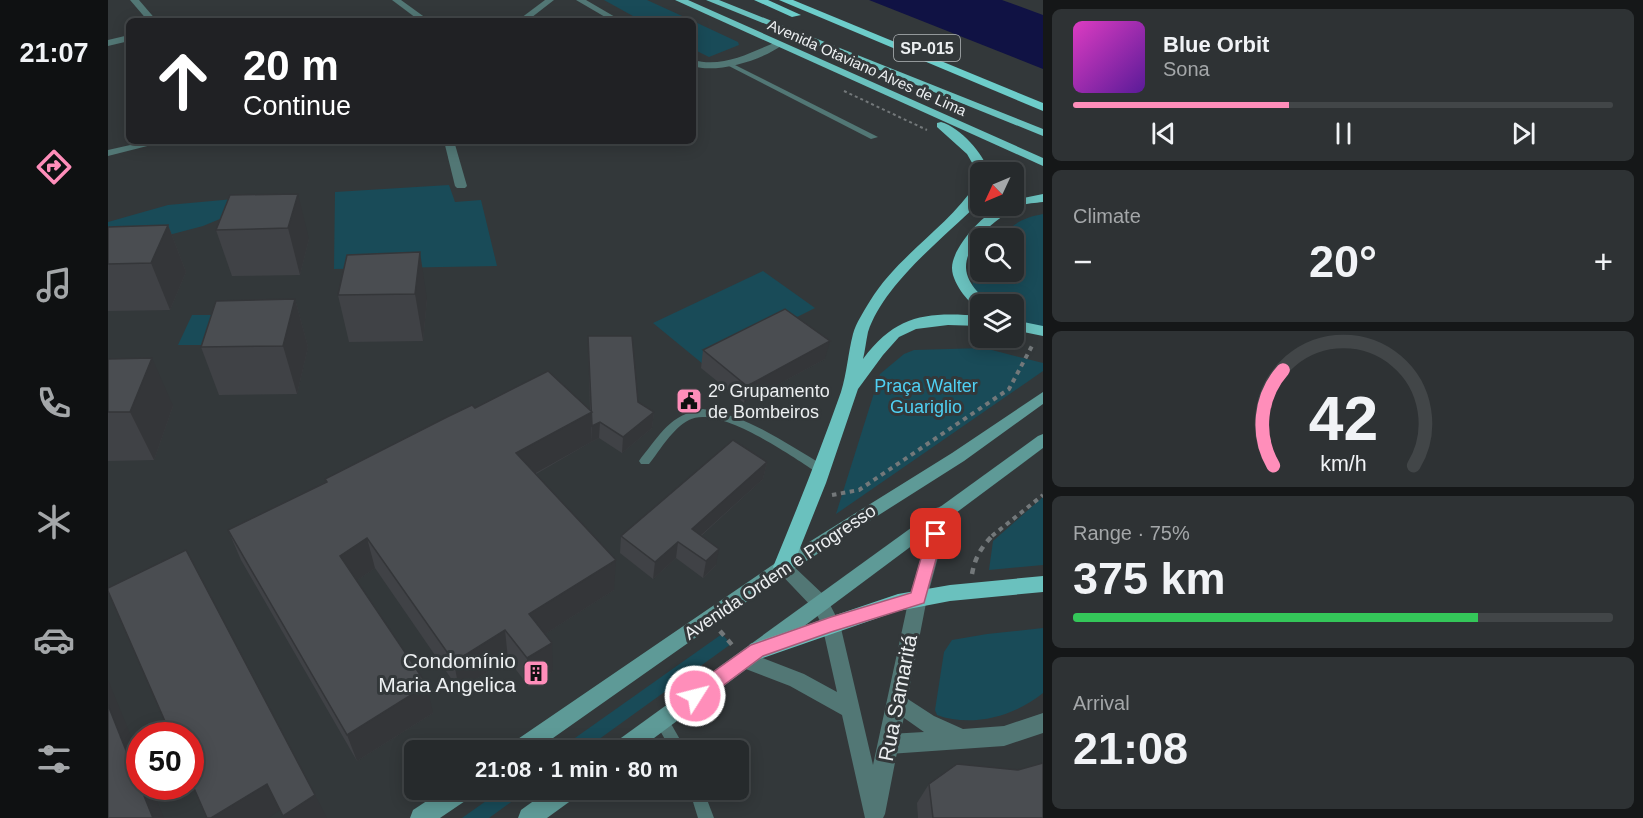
<!DOCTYPE html>
<html lang="en">
<head>
<meta charset="utf-8">
<style>
	:root { --surface:#262a2c; --page:#2e3234; --text:#f1f3f6; --muted:#a4a7a9; --line:#424648; --accent:#ff8eba }
	body { margin:0; font-family:Helvetica,sans-serif; background:var(--page); color:var(--text); height:100vh; display:flex; flex-direction:column; font-size:22px; white-space:nowrap }
	* { box-sizing:border-box; margin:0 }
	p { font-size:20px; color:var(--muted) }
	.icon { flex:none; width:33px; height:33px; fill:none; stroke:currentColor; stroke-width:2; stroke-linecap:round; stroke-linejoin:round }
	.map { position:relative; flex:1; overflow:hidden }
	.drawer { display:flex; flex-direction:column; gap:9px; padding:9px; background:#151718; width:600px }
	.drawer>* { flex:none }
	.banner { position:absolute; left:18px; top:18px; width:570px; height:126px; border-radius:9px; box-shadow:0 3px 15px #0003,0 0 0 2px var(--line); background:#202124; color:#fff; overflow:hidden }
	.needle { width:39px; rotate:226deg }
	.tools { position:absolute; left:862px; top:162px; display:grid; gap:12px }
	.tools a { display:grid; place-items:center; width:54px; height:54px; border-radius:9px; background:var(--surface); box-shadow:0 3px 15px #0003,0 0 0 2px var(--line); font-size:30px }
	.speed { position:absolute; left:18px; top:722px; display:flex; gap:12px; font-size:30px; font-weight:700; text-align:center }
	.speed>* { display:grid; place-content:center; width:78px; height:78px; border-radius:50%; background:var(--surface); box-shadow:0 3px 15px #0003,0 0 0 2px var(--line); line-height:1 }
	.speed .limit { border:9px solid #d22; background:#fff; color:#111 }
	.pin { position:absolute; display:grid; place-items:center; width:51px; height:51px; color:#fff; margin:-26px; border-radius:12px; box-shadow:0 3px 9px #0006 }
	.me { position:absolute; width:66px; margin:-33px; rotate:54deg; stroke-linejoin:round; filter:drop-shadow(0 0 4px #0008) }
	.turn { display:flex; align-items:center; gap:21px; height:126px; padding:0 18px; font-size:27px }
	.turn .icon { width:78px; height:78px; stroke-width:2.5 }
	.turn b { display:block; font-size:42px; line-height:51px }
	.big { font-size:45px; font-weight:800; line-height:1.1 }
	.drawer .widget { flex:1; display:flex; flex-direction:column; justify-content:center; gap:9px; min-width:0; padding:0 21px; border-radius:9px; background:var(--page) }
	.drawer .dial { align-items:center; gap:0 }
	.dial svg { height:156px; overflow:visible; fill:none; stroke:var(--line); stroke-width:7; stroke-linecap:round; text-anchor:middle }
	.dial text { fill:var(--text); stroke:none }
	.song { display:flex; align-items:center; gap:18px }
	.cover { width:72px; height:72px; border-radius:9px; background:linear-gradient(135deg,hsl(310 70% 55%),hsl(270 70% 35%)) }
	.played { height:6px; border-radius:3px; background:linear-gradient(90deg,var(--accent) 40%,var(--line) 40%) }
	.keys { display:flex; justify-content:space-around; direction:ltr }
	.heat { display:flex; justify-content:space-between; align-items:center; font-size:33px; direction:ltr }
	.charge { height:9px; border-radius:4px; background:linear-gradient(90deg,#34c759 75%,var(--line) 0) }
	.trip { position:absolute; left:296px; top:740px; width:345px; height:60px; border-radius:9px; background:var(--surface); box-shadow:0 3px 15px #0003,0 0 0 2px var(--line); font-weight:800; line-height:60px; text-align:center }
	main { display:flex; flex:1; min-height:0 }
	.tab-bar { display:flex; flex-direction:column; width:108px; justify-content:space-around; align-items:center; background:#0f1112; color:var(--muted) }
	.tab-bar .icon { width:42px; height:42px }
	.tab-bar .on { color:var(--accent) }
	.tab-bar b { font-size:27px; color:var(--text) }
	.map>svg:first-child { display:block }
	.green { fill:#194b58 }
	.water { fill:#101244 }
	.lines { fill:none; stroke-linecap:round; stroke-linejoin:round }
	.path-far2 { stroke:#73787a; stroke-width:2; stroke-dasharray:3 3; stroke-linecap:butt }
	.path-far1 { stroke:#73787a; stroke-width:4; stroke-dasharray:4.5 4.5; stroke-linecap:butt }
	.path { stroke:#73787a; stroke-width:4.5; stroke-dasharray:6 6; stroke-linecap:butt }
	.service { fill:#527775; fill-rule:evenodd }
	.minor { fill:#527775; fill-rule:evenodd }
	.tertiary { fill:#527775; fill-rule:evenodd }
	.secondary { fill:#5e9a97; fill-rule:evenodd }
	.trunk { fill:#6ac1be; fill-rule:evenodd }
	.motorway { fill:#6dcdca; fill-rule:evenodd }
	.wall { fill:#404246 }
	.shaded-wall { fill:#343639 }
	.building { fill:#4a4d51; stroke:#343639; stroke-width:1.5 }
	.route { fill:#ff8eba; stroke:#a65c79; stroke-width:1.5 }
	.labels { text-anchor:middle; stroke-width:6; stroke-linejoin:round; paint-order:stroke }
	.far-street-label { font-size:15px; fill:#eceff1; stroke:#33383a }
	.shield { fill:#33383a; stroke:#b4b8ba; stroke-width:1.5 }
	.shield-label { font-size:16px; font-weight:bold; fill:#eceff1 }
	.park-label { font-size:18px; fill:#4fd0f3; stroke:#33383a }
	.poi-label { font-size:18px; fill:#eceff1; stroke:#33383a; text-anchor:start }
	.street-label { font-size:18px; fill:#eceff1; stroke:#33383a }
	.near-poi-label { font-size:21px; fill:#eceff1; stroke:#33383a; text-anchor:end }
	.near-street-label { font-size:21px; fill:#eceff1; stroke:#33383a }
</style>
</head>
<body>
<main>
<nav class="tab-bar">
<b>21:07</b>
<svg class="icon on" aria-label="directions" viewBox="0 0 24 24"><path d="M12 3l9 9-9 9-9-9zM9 14v-3h6M13 9l2 2-2 2"/></svg>
<svg class="icon" aria-label="music" viewBox="0 0 24 24"><path d="M9 18V5l10-2v13"/><circle cx="6" cy="18" r="3"/><circle cx="16" cy="16" r="3"/></svg>
<svg class="icon" aria-label="phone" viewBox="0 0 24 24"><path d="M5 4h4l2 5-3 2q2 4 5 5l2-3 5 2v4C11 20 4 13 5 4z"/></svg>
<svg class="icon" aria-label="climate" viewBox="0 0 24 24"><path d="M12 3v18M4 7l16 10M4 17L20 7"/></svg>
<svg class="icon" aria-label="car" viewBox="0 0 24 24"><path d="M5 17H2v-5l4-1 3-4h7l3 4 3 1v5h-3M9 17h6M6 11h13"/><circle cx="7" cy="17" r="2"/><circle cx="17" cy="17" r="2"/></svg>
<svg class="icon" aria-label="filters" viewBox="0 0 24 24"><path d="M4 7h16M4 17h16"/><circle cx="9" cy="7" r="2"/><circle cx="15" cy="17" r="2"/></svg>
</nav>
<div class="map">
<svg width="935" height="818" viewBox="0 0 935 818">
	<rect width="100%" height="100%" fill="#33383a"/>
	<g class="green">
		<polygon points="496,0 539,0 585,21 534,21"/>
		<polygon points="585,21 630,42 631,45 601,57 585,49"/>
		<polygon points="341,185 347,202 373,200 389,266 226,269 227,192"/>
		<polygon points="170,195 95,226 0,251 0,222 60,205"/>
		<path d="M935,214V329L906,320V304H877L865,286L863,270L873,259V272H906V238H892C906,223 914,218 935,214Z"/>
		<polygon points="655,271 707,308 595,364 545,323"/>
		<polygon points="84,315 116,315 103,345 70,345"/>
		<polygon points="876,348 935,363 935,371 728,514 772,374 796,354 806,350"/>
		<polygon points="935,497 935,565 881,570 885,541"/>
		<path d="M935,628V693C907,716 864,728 829,715L827,710L836,652L844,640L879,634Z"/>
		<polygon points="614,634 623,644 476,750 450,750"/>
		<polygon points="395,789 421,789 381,818 354,818"/>
	</g>
	<polygon class="water" points="761,0 894,0 935,15 935,69"/>
	<g class="lines">
		<polyline class="path-far2" points="736,91 819,130"/>
		<g class="path-far1">
			<polyline points="724,495 751,490 901,389 925,344"/>
			<polyline points="884,536 935,495"/>
		</g>
		<g class="path">
			<path d="M864,574C867,557 874,546 886,534"/>
			<polyline points="612,631 625,646"/>
		</g>
		<g class="service">
			<polygon points="617,62 621,62 770,137 763,139 617,64"/>
			<path d="M595,409C641,416 679,444 718,467L720,470L718,473H710C684,457 611,404 581,420C564,429 553,449 541,464H533L531,461L533,458C553,434 561,415 595,409Z"/>
			<polygon points="553,713 558,715 578,750 563,750 546,720 548,715"/>
			<polygon points="581,789 595,789 606,818 590,818"/>
		</g>
		<g class="minor">
			<polygon points="468,0 478,0 514,21 504,21"/>
			<path d="M666,43L674,45C655,60 608,74 585,66V60C614,68 639,54 666,43Z"/>
			<polygon points="336,141 346,141 359,186 357,188 349,188 347,186"/>
			<polygon points="789,692 826,716 855,729 896,726 935,713 935,733 896,746 781,754 774,751 771,744 774,737 781,734 816,732 782,708 779,701 782,694"/>
		</g>
		<g class="tertiary">
			<polygon points="22,0 31,0 49,21 40,21"/>
			<polygon points="284,0 293,0 322,21 312,21"/>
			<polygon points="437,0 446,0 419,21 409,21"/>
			<polygon points="21,35 21,41 0,46 0,40"/>
			<polygon points="40,141 59,141 0,156 0,150"/>
			<polygon points="834,506 840,508 842,513 819,598 777,814 775,818 757,818 734,715 682,686 630,666 627,660 630,654 637,651 696,674 729,692 714,625 706,609 666,567 669,562 675,560 681,562 718,597 732,624 765,765 801,598 826,513 828,508"/>
		</g>
		<g class="secondary">
			<polygon points="935,392 935,404 856,461 681,572 428,750 401,750 404,743 669,562 844,453"/>
			<polygon points="935,434 935,448 530,750 503,750 506,743 930,436"/>
			<polygon points="337,789 366,789 363,797 332,818 302,818 305,810"/>
			<polygon points="442,789 471,789 468,797 439,818 410,818 413,810"/>
		</g>
		<g class="trunk">
			<polygon points="567,0 580,0 935,158 935,166"/>
			<polygon points="598,0 611,0 935,129 935,136"/>
			<path d="M833,122C853,128 875,153 881,172L871,175L859,154L829,127V123Z"/>
			<path d="M873,182V197L869,205C833,240 776,284 760,332C758,341 757,351 755,359C789,314 819,312 873,316V326L840,325L808,329L791,337L775,355L750,389L718,483L682,573L675,575L668,573L665,567C689,509 712,451 733,392C739,373 740,353 745,334C748,323 756,311 762,301C790,255 839,228 869,183Z"/>
			<path d="M935,194V202C927,203 919,203 912,206C891,216 857,242 858,268C859,284 872,293 880,304H873V309C865,307 860,300 855,294C850,287 844,277 844,268C844,248 874,215 892,207C896,205 901,206 906,206V200Z"/>
			<polygon points="906,320 935,326 935,336 906,330"/>
			<polygon points="935,576 935,592 842,601 790,611 649,660 642,658 639,651 642,644 790,594 842,585"/>
		</g>
		<g class="motorway">
			<polygon points="646,0 660,0 693,15 684,17"/>
			<polygon points="671,0 685,0 935,103 935,111"/>
		</g>
	</g>
	<g class="wall">
		<polygon points="122,195 201,239 192,275 124,276 108,230"/>
		<polygon points="60,225 78,272 62,310 0,311 0,227"/>
		<polygon points="239,255 319,299 315,341 241,342 230,295"/>
		<polygon points="187,299 200,347 189,394 111,395 93,347"/>
		<polygon points="480,336 530,402 546,412 544,428 514,453 491,438 483,442 483,434 483,442 428,474 506,590 437,634 445,671 421,687 400,659 351,690 267,568 248,581 325,713 249,761 133,560 120,530 218,482 217,479 367,408 482,410"/>
		<polygon points="595,350 717,359 636,403 593,368"/>
		<polygon points="0,359 65,406 46,460 0,461"/>
		<polygon points="659,462 655,479 593,536 608,565 595,578 568,558 545,579 512,553 513,536"/>
		<polygon points="821,784 935,818 810,818 809,803"/>
	</g>
	<g class="shaded-wall">
		<polygon points="190,194 201,239 192,275 180,228"/>
		<polygon points="60,225 78,272 62,310 43,263"/>
		<polygon points="312,252 319,299 315,341 307,294"/>
		<polygon points="187,299 200,347 189,394 175,346"/>
		<polygon points="722,341 717,359 636,403 639,386"/>
		<polygon points="44,358 65,406 46,460 22,412"/>
		<polygon points="484,412 483,442 410,483 408,453"/>
		<polygon points="546,412 544,428 514,453 515,437"/>
		<polygon points="492,422 491,438 483,442 484,426"/>
		<polygon points="659,462 655,479 581,546 584,529"/>
		<polygon points="259,538 267,568 241,586 232,556"/>
		<polygon points="570,542 568,558 545,579 547,562"/>
		<polygon points="611,549 608,565 595,578 598,561"/>
		<polygon points="508,560 506,590 423,643 421,614"/>
		<polygon points="397,630 400,659 351,690 346,662"/>
		<polygon points="444,643 445,671 421,687 419,658"/>
		<polygon points="0,680 32,758 32,784 0,705"/>
		<polygon points="319,685 325,713 249,761 239,735"/>
		<polygon points="159,784 174,809 160,818 103,818"/>
		<polygon points="32,786 43,786 56,818 45,818"/>
		<polygon points="207,795 219,818 176,818 175,816"/>
	</g>
	<g class="building">
		<polygon points="190,194 180,228 108,230 122,195"/>
		<polygon points="60,225 43,263 0,264 0,227"/>
		<polygon points="312,252 307,294 230,295 239,255"/>
		<polygon points="187,299 175,346 93,347 108,301"/>
		<polygon points="677,309 722,341 639,386 595,350"/>
		<polygon points="480,336 524,336 530,402 546,412 515,437 492,422 484,426"/>
		<polygon points="44,358 22,412 0,412 0,359"/>
		<polygon points="440,371 484,412 408,453 508,560 421,614 444,643 419,658 397,630 346,662 259,538 232,556 319,685 239,735 120,530 219,482 217,479 339,417 364,405 367,408"/>
		<polygon points="625,440 659,462 584,529 611,549 598,561 570,542 547,562 513,536"/>
		<polygon points="78,550 207,795 175,816 159,784 103,818 99,818 82,779 82,735 63,735 0,591 0,588"/>
		<polygon points="0,705 32,786 45,818 0,818"/>
		<polygon points="935,763 935,818 825,818 821,784 849,764 910,770"/>
	</g>
	<polygon class="route" points="828,528 833,530 835,534 816,603 723,632 655,656 593,702 587,704 580,702 578,696 580,690 643,645 723,617 803,593 820,534 822,530"/>
	<defs>
		<g id="civic-square" transform="scale(1.35)"><rect x="-9" y="-9" width="18" height="18" rx="4" fill="#ff8eba" stroke="#33383a"/><path d="M-.6-6.5H3V-4.5H.6V-3L4-1V1h2V6H-6V1h2V-1L-.6-3ZM-1.2 2.5V6h2.4V2.5Z" fill="#111"/></g>
		<g id="building-square" transform="scale(1.35)"><rect x="-9" y="-9" width="18" height="18" rx="4" fill="#ff8eba" stroke="#33383a"/><path d="M-4-6H4V6H1V3H-1V6H-4ZM-2.5-4.3h1.7v1.8h-1.7ZM.8-4.3h1.7v1.8H.8ZM-2.5-1h1.7V.8h-1.7ZM.8-1h1.7V.8H.8Z" fill="#111"/></g>
	</defs>
	<g fill-rule="evenodd">
		<use href="#civic-square" x="581" y="401"/>
		<use href="#building-square" x="428" y="673"/>
	</g>
	<g class="labels">
		<g class="far-street-label">
			<text transform="translate(759 68) rotate(24)" y="5">Avenida Otaviano Alves de Lima</text>
		</g>
		<rect class="shield" x="786" y="35" width="66" height="26" rx="4.5"/>
		<g class="shield-label">
			<text x="819" y="54">SP-015</text>
		</g>
		<g class="park-label">
			<text x="818" y="392">Praça Walter<tspan x="818" dy="21">Guariglio</tspan></text>
		</g>
		<g class="poi-label">
			<text x="600" y="397">2º Grupamento<tspan x="600" dy="21">de Bombeiros</tspan></text>
		</g>
		<g class="street-label">
			<text transform="translate(672 572) rotate(-34)" y="6">Avenida Ordem e Progresso</text>
		</g>
		<g class="near-poi-label">
			<text x="408" y="668">Condomínio<tspan x="408" dy="24">Maria Angelica</tspan></text>
		</g>
		<g class="near-street-label">
			<text transform="translate(790 698) rotate(-79)" y="7">Rua Samaritá</text>
		</g>
	</g>
</svg>
<div class="tools">
<a><svg class="needle" viewBox="-14 -14 28 28"><path d="M0-13l5 13h-10z" fill="#e53935"/><path d="M0 13l5-13h-10z" fill="#a4a7a9"/></svg></a>
<a><svg class="icon" aria-label="search" viewBox="0 0 24 24"><circle cx="10" cy="10" r="6"/><path d="M15 15l6 6"/></svg></a>
<a><svg class="icon" aria-label="layers" viewBox="0 0 24 24"><path d="M12 4l9 5-9 5-9-5zM3 14l9 5 9-5"/></svg></a>
</div>
<div class="speed"><div class="limit">50</div></div>
<div class="pin" style="left:828px;top:534px;background:#d93025"><svg class="icon" aria-label="arrive" viewBox="0 0 24 24"><path d="M6 21V4h12l-3 4 3 4H6"/></svg></div>
<svg class="me" style="left:587px;top:696px" viewBox="-20 -20 40 40"><circle r="17" fill="#ff8eba" stroke="#fff" stroke-width="3"/><path d="M0-11L8 9 0 5-8 9z" fill="#fff"/></svg>
<div class="trip">21:08 · 1 min · 80 m</div>
<div class="banner">
<div class="turn"><svg class="icon" aria-label="ahead" viewBox="0 0 24 24"><path d="M12 20V5M6 11l6-6 6 6"/></svg><div><b>20 m</b>Continue</div></div>
</div>
</div>
<section class="drawer">
<div class="widget">
<div class="song"><i class="cover"></i><div><b>Blue Orbit</b><p>Sona</p></div></div>
<div class="played"></div>
<div class="keys"><svg class="icon" aria-label="previous" viewBox="0 0 24 24"><path d="M18 5L8 12l10 7zM5 5v14"/></svg><svg class="icon" aria-label="pause" viewBox="0 0 24 24"><path d="M8 5v14M16 5v14"/></svg><svg class="icon" aria-label="next" viewBox="0 0 24 24"><path d="M6 5l10 7-10 7zM19 5v14"/></svg></div>
</div>
<div class="widget"><p>Climate</p>
<div class="heat"><a>−</a><b class="big">20°</b><a>+</a></div>
</div>
<div class="widget dial"><svg viewBox="0 0 100 80">
<path d="M14 69A42 42 0 1 1 86 69"/>
<path d="M14 69A42 42 0 0 1 19 20" stroke="#ff8eba"/>
<text x="50" y="56" font-size="32" font-weight="700">42</text>
<text x="50" y="72" font-size="11">km/h</text>
</svg></div>
<div class="widget"><p>Range · 75%</p><b class="big">375 km</b><div class="charge"></div></div>
<div class="widget"><p>Arrival</p><b class="big">21:08</b></div>
</section>
</main>
</body>
</html>
